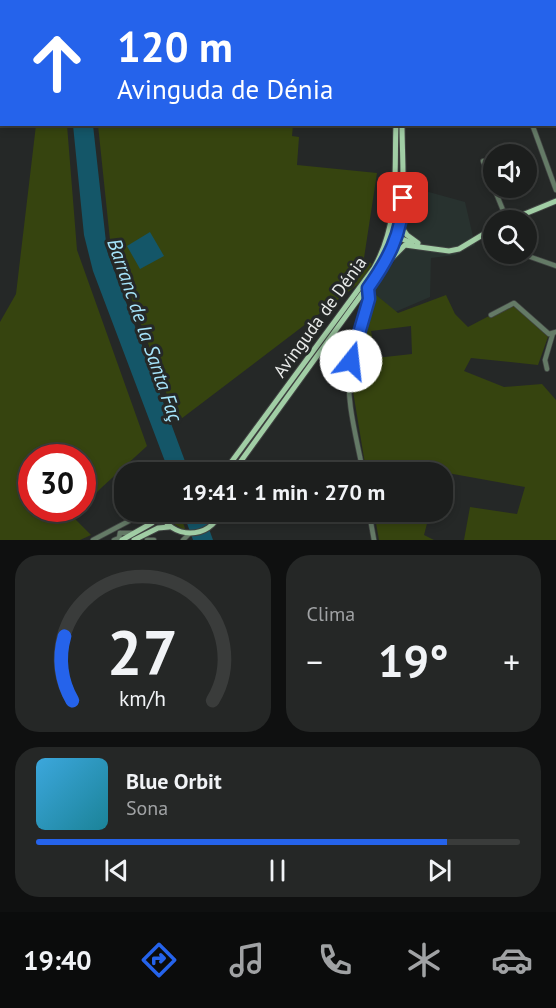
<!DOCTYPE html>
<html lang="es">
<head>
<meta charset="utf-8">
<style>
	:root { --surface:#1c1e1d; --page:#252726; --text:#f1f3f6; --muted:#a0a2a4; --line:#3a3c3b; --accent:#2563eb }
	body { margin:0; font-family:"PT Sans",sans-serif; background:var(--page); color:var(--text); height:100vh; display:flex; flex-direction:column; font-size:22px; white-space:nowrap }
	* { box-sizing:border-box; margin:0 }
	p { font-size:20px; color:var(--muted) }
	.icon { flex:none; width:33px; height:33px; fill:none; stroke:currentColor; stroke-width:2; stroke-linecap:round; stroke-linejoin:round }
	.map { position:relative; height:540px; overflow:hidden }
	.panel { display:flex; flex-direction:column; gap:15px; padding:15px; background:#0f1010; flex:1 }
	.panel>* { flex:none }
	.banner { position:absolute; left:0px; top:0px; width:556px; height:126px; box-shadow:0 3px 9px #0003,0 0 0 2px var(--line); background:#2563eb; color:#fff; overflow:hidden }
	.buttons { position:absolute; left:483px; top:144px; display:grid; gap:12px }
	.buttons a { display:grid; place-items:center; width:54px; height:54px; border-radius:50%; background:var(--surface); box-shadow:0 3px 9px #0003,0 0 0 2px var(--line); font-size:30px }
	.speed { position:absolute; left:18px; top:444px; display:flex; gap:12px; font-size:30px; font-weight:700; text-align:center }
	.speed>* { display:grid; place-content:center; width:78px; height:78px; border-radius:50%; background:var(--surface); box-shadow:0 3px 9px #0003,0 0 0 2px var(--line); line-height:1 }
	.speed .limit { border:9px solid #d22; background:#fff; color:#111 }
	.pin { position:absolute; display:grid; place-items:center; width:51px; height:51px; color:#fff; margin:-26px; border-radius:12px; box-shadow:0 3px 9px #0006 }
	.me { position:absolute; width:66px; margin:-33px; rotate:16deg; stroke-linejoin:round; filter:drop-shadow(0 0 4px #0008) }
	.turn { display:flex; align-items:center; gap:21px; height:126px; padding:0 18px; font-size:27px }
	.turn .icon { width:78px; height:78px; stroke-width:2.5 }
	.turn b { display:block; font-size:42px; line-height:51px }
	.big { font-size:45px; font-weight:800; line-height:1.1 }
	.panel .card { flex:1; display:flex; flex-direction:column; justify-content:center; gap:9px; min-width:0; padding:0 21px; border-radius:24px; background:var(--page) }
	.panel .dial { align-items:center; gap:0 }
	.dial svg { height:156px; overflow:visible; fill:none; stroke:var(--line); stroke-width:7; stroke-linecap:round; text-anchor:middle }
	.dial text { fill:var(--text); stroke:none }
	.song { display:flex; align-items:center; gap:18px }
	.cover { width:72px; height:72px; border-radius:9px; background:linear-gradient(135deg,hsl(200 70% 55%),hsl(190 70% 35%)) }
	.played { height:6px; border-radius:3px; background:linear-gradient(90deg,var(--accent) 85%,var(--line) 85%) }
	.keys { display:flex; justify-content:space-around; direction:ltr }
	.heat { display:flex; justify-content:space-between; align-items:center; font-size:33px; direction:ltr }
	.panel .tiles { flex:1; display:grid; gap:15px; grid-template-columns:1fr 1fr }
	.card:last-child { grid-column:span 2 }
	.trip { position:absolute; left:114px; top:462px; width:339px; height:60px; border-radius:24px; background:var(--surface); box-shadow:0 3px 9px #0003,0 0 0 2px var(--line); font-weight:800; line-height:60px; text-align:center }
	.dock { display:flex; height:96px; justify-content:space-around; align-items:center; background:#0b0c0c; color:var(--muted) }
	.dock .icon { width:42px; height:42px }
	.dock .selected { color:var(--accent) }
	.dock b { font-size:27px; color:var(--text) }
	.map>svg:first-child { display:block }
	.built { fill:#28322f }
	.green { fill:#36440f; fill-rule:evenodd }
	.water { fill:#145668 }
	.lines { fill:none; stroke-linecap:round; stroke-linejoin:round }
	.minor-casing { stroke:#404342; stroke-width:6 }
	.major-casing { stroke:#404342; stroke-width:7 }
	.minor { stroke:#647a66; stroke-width:4.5 }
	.major { stroke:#a1cea5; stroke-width:5 }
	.route-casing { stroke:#184099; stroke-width:15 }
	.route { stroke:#2563eb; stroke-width:10 }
	.labels { text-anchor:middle; stroke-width:6; stroke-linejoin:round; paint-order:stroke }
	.street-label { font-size:18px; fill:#e8eae9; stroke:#252827 }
	.water-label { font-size:20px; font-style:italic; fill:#a6e5fb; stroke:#252827 }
</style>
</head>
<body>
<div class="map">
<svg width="556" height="540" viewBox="0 0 556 540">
	<rect width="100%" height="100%" fill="#252827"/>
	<g class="built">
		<polygon points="406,0 556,0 556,68 555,2"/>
		<polygon points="407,186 465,202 475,245 455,255 431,258 430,297 395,312 373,292 402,250"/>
	</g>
	<g class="green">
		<path d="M36,125H67L77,250L147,446L100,489L74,518L91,535L80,540H0V322L16,294ZM32,458H82V508H32Z"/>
		<polygon points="98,125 293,125 292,136 299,137 297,165 377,173 364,258 372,264 361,282 177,422 110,240"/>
		<path d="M375,294L398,313L446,295L455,314L468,327L514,303L549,334L538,365L471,358L464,371L504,387L542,384L556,400V540H464L470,507L517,514L525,487L442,472H378L366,470L351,379ZM411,326L412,354L376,358L371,331Z"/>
		<polygon points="167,512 179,512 186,531 169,521"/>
		<polygon points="374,512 430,512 424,535 434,540 379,540"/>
	</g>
	<g class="water">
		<polygon points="73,125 93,125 107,251 189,472 169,472 93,271 84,235"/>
		<polygon points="150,232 164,256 140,269 127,246"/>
		<polygon points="183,512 203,512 213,540 193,540"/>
	</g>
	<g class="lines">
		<g class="minor-casing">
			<g id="minor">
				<polyline points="555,106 556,106"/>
				<polyline points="532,124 556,190"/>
				<polyline points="483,161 494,187"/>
				<polyline points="494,188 507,220"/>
				<polyline points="522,254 556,266"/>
				<polyline points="491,315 514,303 549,334 556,332"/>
				<polyline points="547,369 545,360 553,333"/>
				<path d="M363,472C357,439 345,399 350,365C353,344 374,307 368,288"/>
				<polyline points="369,512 374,540"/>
				<polyline points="120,533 133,533"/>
				<polyline points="93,540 146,512"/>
				<polyline points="114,540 119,538 120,533"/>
				<polyline points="147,540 154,540"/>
				<polyline points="183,540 188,535"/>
			</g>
		</g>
		<g class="major-casing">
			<g id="major">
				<polyline points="400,2 401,0"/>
				<polyline points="406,2 406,0"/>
				<polyline points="510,220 556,201"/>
				<polyline points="396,221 397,237 412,243"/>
				<polyline points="400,225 407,235 418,243"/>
				<polyline points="389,261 405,245 449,251 459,249 494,228"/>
				<path d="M224,472L374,268C400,222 394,175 396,124"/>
				<path d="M233,472L388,258C409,215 402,171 402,124"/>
				<path d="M160,512C170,540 211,540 220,512"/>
				<polyline points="122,540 152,523 159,512"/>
				<polyline points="134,540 158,528 169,527"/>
			</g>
		</g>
		<use href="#minor" class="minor"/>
		<use href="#major" class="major"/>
	</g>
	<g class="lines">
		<g class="route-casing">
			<path id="route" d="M351,361L369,299L368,288C388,260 402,234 403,198"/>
		</g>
		<use href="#route" class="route"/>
	</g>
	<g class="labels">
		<g class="street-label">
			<text transform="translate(320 317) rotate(-54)" y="6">Avinguda de Dénia</text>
		</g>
		<g class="water-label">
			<text transform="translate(145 330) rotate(71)" y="7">Barranc de la Santa Faç</text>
		</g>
	</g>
</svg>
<div class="buttons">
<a><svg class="icon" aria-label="sound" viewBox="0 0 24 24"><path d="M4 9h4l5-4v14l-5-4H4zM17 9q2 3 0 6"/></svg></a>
<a><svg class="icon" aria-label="search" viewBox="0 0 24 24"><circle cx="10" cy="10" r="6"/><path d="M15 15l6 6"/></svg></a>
</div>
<div class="speed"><div class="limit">30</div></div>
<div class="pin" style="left:403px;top:198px;background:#d93025"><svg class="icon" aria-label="arrive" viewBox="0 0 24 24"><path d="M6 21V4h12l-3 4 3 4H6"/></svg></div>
<svg class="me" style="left:351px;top:361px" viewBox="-20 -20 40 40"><circle r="19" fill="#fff"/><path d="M0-13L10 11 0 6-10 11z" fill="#2563eb"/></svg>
<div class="trip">19:41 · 1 min · 270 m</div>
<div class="banner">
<div class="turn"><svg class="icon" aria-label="ahead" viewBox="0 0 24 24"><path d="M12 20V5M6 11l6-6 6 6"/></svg><div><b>120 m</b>Avinguda de Dénia</div></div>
</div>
</div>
<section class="panel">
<div class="tiles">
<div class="card dial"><svg viewBox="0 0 100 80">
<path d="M14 69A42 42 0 1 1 86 69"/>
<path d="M14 69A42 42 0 0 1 10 36" stroke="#2563eb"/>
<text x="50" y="56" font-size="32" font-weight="700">27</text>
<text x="50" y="72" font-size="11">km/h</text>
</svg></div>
<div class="card"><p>Clima</p>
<div class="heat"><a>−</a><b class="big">19°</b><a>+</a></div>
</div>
<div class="card">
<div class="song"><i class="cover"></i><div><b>Blue Orbit</b><p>Sona</p></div></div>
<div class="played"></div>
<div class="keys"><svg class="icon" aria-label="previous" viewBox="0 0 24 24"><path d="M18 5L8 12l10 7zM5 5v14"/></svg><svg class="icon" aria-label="pause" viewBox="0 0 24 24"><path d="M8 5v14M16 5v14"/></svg><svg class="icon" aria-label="next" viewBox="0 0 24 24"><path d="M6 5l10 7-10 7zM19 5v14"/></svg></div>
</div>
</div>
</section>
<nav class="dock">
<b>19:40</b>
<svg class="icon selected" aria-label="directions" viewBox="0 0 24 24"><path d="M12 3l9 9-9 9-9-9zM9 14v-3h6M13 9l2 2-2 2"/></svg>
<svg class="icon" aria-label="music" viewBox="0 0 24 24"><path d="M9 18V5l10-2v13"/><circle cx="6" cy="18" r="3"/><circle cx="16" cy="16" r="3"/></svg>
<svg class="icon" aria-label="phone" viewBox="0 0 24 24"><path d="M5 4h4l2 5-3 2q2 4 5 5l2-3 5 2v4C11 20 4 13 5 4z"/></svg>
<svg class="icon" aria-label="climate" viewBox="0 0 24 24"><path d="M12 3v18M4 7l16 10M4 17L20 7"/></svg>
<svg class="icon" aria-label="car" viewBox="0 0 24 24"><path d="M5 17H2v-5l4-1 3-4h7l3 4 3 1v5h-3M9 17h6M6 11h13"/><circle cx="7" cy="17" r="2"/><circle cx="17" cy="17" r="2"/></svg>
</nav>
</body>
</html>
